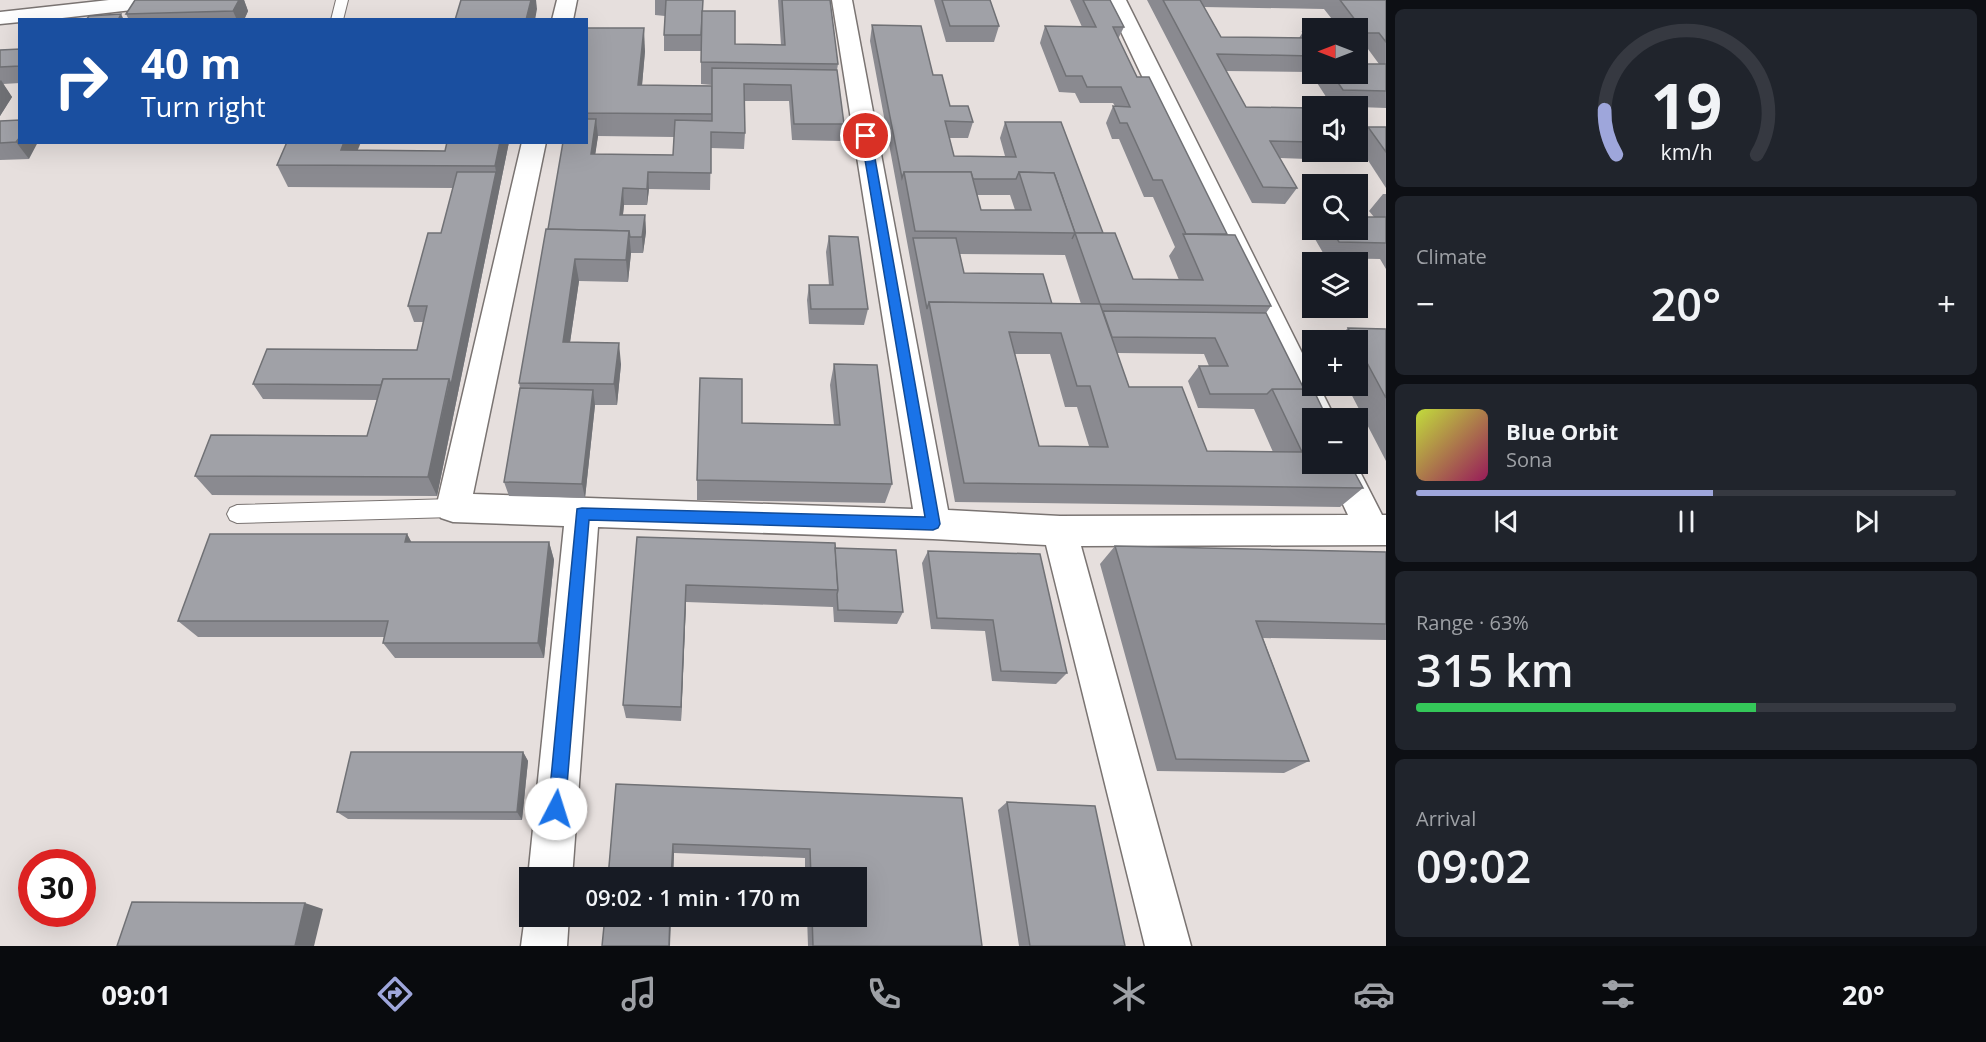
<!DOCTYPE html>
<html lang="en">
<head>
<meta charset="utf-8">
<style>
	:root { --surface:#171b24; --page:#20242c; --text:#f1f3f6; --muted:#9ea1a6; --line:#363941; --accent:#9ea6db }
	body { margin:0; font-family:"Open Sans",sans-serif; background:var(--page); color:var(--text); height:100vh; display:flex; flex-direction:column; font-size:22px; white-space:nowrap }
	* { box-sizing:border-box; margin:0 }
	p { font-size:20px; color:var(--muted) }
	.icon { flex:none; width:33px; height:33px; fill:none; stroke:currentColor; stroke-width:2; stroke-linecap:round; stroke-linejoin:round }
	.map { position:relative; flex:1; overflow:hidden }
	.panel { display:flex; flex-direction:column; gap:9px; padding:9px; background:#0d0f14; width:600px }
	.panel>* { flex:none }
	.banner { position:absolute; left:18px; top:18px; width:570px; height:126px; border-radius:0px; box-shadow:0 6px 24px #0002; background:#1a4fa0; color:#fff; overflow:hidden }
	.needle { width:39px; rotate:270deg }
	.buttons { position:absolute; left:1302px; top:18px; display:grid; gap:12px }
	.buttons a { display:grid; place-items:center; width:66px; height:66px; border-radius:0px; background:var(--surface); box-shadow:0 6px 24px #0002; font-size:30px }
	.speed { position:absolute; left:18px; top:849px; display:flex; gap:12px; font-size:30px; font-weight:700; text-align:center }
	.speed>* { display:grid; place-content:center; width:78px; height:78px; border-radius:50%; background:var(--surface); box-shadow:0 6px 24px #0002; line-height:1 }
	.speed .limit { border:9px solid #d22; background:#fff; color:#111 }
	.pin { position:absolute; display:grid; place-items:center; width:51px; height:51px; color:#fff; margin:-26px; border:3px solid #fff; border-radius:50%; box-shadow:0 2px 6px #0007 }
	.me { position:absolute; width:66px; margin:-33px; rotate:5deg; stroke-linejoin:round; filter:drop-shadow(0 0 4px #0008) }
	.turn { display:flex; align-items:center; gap:21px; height:126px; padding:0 24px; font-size:27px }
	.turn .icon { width:78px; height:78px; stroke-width:2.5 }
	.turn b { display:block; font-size:42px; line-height:51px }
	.big { font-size:45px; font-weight:600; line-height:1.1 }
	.panel .tile { flex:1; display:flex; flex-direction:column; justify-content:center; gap:9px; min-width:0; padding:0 21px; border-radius:9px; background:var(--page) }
	.panel .dial { align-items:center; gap:0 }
	.dial svg { height:156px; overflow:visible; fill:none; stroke:var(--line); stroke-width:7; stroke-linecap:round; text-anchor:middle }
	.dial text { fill:var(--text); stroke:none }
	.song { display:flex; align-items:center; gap:18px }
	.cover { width:72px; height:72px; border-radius:9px; background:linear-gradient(135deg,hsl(70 70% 55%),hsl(330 70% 35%)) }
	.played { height:6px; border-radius:3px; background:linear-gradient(90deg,var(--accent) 55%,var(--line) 55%) }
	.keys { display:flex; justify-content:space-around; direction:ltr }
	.heat { display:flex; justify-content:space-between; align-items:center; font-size:33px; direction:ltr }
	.charge { height:9px; border-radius:4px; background:linear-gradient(90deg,#34c759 63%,var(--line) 0) }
	.trip { position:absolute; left:519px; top:867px; width:348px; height:60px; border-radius:0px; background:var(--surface); box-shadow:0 6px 24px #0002; font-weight:600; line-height:60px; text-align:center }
	.tab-bar { display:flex; height:96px; justify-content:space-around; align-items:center; background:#090b0e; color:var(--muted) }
	.tab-bar .icon { width:42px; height:42px }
	.tab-bar .on { color:var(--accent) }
	.tab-bar b { font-size:27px; color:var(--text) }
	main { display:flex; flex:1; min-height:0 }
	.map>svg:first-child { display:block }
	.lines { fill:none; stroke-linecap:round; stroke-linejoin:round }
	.lane-casing { stroke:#7a7472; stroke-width:2 }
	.street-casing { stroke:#7a7472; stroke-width:3 }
	.lane { fill:#fff; fill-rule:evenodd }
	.street { fill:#fff; fill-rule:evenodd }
	.wall { fill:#8a8a90; fill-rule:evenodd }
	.shaded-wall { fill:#707175 }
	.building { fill:#a0a1a7; stroke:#707175; stroke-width:1.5; fill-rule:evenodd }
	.route { fill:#1a73e8; stroke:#114b97; stroke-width:1.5 }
</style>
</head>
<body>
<main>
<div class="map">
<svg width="1386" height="946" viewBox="0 0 1386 946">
	<rect width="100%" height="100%" fill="#e6dfdd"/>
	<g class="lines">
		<g class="lane-casing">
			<g id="lane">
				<polygon points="336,0 348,0 343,20 331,20"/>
				<polygon points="453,499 460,502 463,508 460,514 453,517 237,523 230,520 227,514 230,508 237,505"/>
			</g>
		</g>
		<g class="street-casing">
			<g id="street">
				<polygon points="109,0 230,0 227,4 220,6 158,7 45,20 20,20 20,22 0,24 0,12"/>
				<polygon points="557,0 577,0 573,20 552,20"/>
				<polygon points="832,0 852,0 948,510 1060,516 1348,515 1324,464 1356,464 1382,515 1386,515 1386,545 1081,546 1191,946 1145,946 1046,545 933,539 598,527 572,878 530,878 530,881 528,878 564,526 453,522 441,518 436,508 522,142 546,142 473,494 913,509"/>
				<polygon points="1106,0 1126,0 1312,373 1312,386 1319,386 1335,418 1312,418 1312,428 1308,427"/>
				<polygon points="530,904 530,916 569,916 567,946 521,946 525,916"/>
			</g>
		</g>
		<use href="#lane" class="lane"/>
		<use href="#street" class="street"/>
	</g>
	<g class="wall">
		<polygon points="135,0 244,0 248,11 244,20 129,20 126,14"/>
		<path d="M655,0H703V11L735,44L781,45L778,0H830L838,64L837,70L844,124L841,141L792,140L789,101H744L745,133L744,149L711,148L710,190L649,189L647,205H624L623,215H645L646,232L643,253H631L628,282L579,281L570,342L621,364L617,405H595L585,498L509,496L504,482L520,388L519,383L548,229L586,142V28L645,51L642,85L712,86V85L701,84V51H664V35L665,16L655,15ZM598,136L674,137L673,155L595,154Z"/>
		<polygon points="934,0 990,0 999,26 994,42 946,42"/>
		<path d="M1070,0H1110L1124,27L1118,39L1137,77L1227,234L1271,306L1266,313L1304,389L1363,488L1340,507L955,502L870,41L872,25L933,75L950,106L973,122L968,138H949L954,156H1005L1000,138L1005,122L1103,233L1133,279L1179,280L1169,256L1175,247L1153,197H1144L1119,139H1112L1106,123L1113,106H1115L1113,103H1080L1075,93L1059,92L1040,43L1045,26L1082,27ZM977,195H1010L1015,210H981ZM960,254L1065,255L1081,304H1052L964,273ZM1117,353L1204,354L1209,366H1199L1188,381L1198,408L1254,409L1273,452L1207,451L1129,387ZM1015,354H1050L1065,407H1077L1089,446H1039Z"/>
		<path d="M1147,0H1386V108L1332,106L1310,72L1226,71L1246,107L1312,108V150L1307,159L1280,158L1297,188L1285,204L1252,203ZM1204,7L1324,9L1339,28H1358V49H1368L1379,64L1358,74H1312V32H1303L1299,38L1221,37Z"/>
		<polygon points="20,49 20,83 3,84 12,97 0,116 0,50"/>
		<polygon points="20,120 29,159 0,160 0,121"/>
		<polygon points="1368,127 1386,127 1386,188 1358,145 1358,142"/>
		<polygon points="447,142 509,142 437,496 212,495 195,476 367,436 377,400 263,399 253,384 417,350 423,322 414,322 408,306 441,233 453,188 288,187 277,165 358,150 445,151"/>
		<polygon points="1383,194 1386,194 1386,269 1380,259 1326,258 1311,232 1313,230 1358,230 1374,217 1369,211"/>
		<polygon points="829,236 868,309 864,325 809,324 807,300 809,285 829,285 826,252"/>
		<polygon points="1348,328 1386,329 1386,461 1347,386 1358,386 1358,340 1336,340"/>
		<polygon points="834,364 892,484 885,503 697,500 697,480 742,423 834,425 830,385"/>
		<polygon points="407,534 411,542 549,542 554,560 544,658 395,658 383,643 384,637 198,637 178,621"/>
		<polygon points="637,537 835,548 903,612 897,624 834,622 833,606 833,607 686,602 681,721 626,718 623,705"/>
		<polygon points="1115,546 1386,552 1386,640 1263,638 1309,761 1284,773 1157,771 1100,564"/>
		<polygon points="928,551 1067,673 1056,684 992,681 985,631 931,629 922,563"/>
		<polygon points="523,752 528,761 522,820 348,819 337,812"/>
		<polygon points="616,784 962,798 982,946 808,946 807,916 856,916 856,878 805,878 805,858 674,853 673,878 608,878"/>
		<polygon points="1007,802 1125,946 1019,946 998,810"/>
	</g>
	<g class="shaded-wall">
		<polygon points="239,0 244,0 248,11 244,20 237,20 233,11"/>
		<polygon points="531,0 536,0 537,9 535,20 526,20"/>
		<polygon points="121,14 124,20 118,20"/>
		<polygon points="644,28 645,51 640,108 638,85"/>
		<polygon points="1,80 12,97 0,116 0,81"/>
		<polygon points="596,119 598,136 593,170 591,154"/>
		<polygon points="20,137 20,142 38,142 29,159 16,142"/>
		<polygon points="344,142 361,142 352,165 341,150"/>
		<polygon points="500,142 509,142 437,496 428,477 496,172 495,166"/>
		<polygon points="648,172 649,189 647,205 647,189"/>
		<polygon points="623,188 624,205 621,231 620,215"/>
		<polygon points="645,215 646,232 643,253 642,237"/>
		<polygon points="629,231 631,253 628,282 626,260"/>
		<polygon points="575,259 579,281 567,363 563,342"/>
		<polygon points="619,343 621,364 617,405 614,384"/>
		<polygon points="593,390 595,405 585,498 582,484"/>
		<polygon points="407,534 417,552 405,542"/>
		<polygon points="549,542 554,560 544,658 538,643"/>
		<polygon points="686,585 686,602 681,721 681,707"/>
		<polygon points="523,752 528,761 522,820 517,812"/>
		<polygon points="673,844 674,853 673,878 671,878"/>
		<polygon points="305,903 323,909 314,946 295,946"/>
		<polygon points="670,916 671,916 670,946 669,946"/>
	</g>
	<g class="building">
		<polygon points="135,0 239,0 233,11 126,14"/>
		<polygon points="461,0 531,0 526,20 455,20"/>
		<polygon points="666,0 703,0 701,35 664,35"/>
		<polygon points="782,0 830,0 838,64 701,62 702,11 735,11 735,44 785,45"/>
		<polygon points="942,0 990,0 999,26 950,26"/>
		<polygon points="1083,0 1110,0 1124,27 1113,27 1137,77 1149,77 1227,234 1186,234 1162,180 1153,180 1127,123 1120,123 1113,106 1130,107 1121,87 1087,87 1082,76 1066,76 1045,26 1096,27"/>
		<polygon points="1163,0 1200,0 1221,37 1308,38 1303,32 1312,32 1312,56 1217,54 1246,107 1312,108 1312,126 1308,126 1312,133 1312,142 1270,141 1297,188 1263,187"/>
		<polygon points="1340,0 1386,0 1386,42 1379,33 1365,33"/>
		<polygon points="121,14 118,20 86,20 89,16"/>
		<polygon points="872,25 921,26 933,75 942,75 950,106 968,106 973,122 945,121 954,156 1016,157 1005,122 1061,122 1103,233 1075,233 1072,239 1075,233 1054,173 1019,172 1016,179 973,179 971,172 904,172 902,178"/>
		<polygon points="586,28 644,28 638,85 712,86 712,114 586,113"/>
		<polygon points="20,49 20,66 0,67 0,50"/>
		<polygon points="1358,64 1386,64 1386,91 1343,90 1332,74 1358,74"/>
		<polygon points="712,68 837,70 844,124 794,124 791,85 744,84 745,133 711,132 711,173 648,172 647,189 623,188 620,215 645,215 642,237 630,237 629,231 548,229 563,142 586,142 586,119 596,119 591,154 673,155 675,120 712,121"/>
		<polygon points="20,120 20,137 16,142 0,143 0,121"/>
		<polygon points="1368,127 1386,127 1386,152"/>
		<polygon points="287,142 344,142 341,150 445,151 447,142 500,142 495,166 277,165"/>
		<polygon points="457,172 496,172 451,385 449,379 383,379 381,385 253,384 267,349 417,350 427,306 408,306 428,233 441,233"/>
		<polygon points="904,172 971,172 981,210 1031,210 1019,172 1054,173 1075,233 915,231"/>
		<polygon points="1358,217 1386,217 1386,243 1339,242 1331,230 1358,230"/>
		<polygon points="546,229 629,231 626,260 575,259 563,342 619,343 614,384 519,383"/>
		<polygon points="1075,233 1115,233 1133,279 1203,280 1183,234 1235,235 1271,306 1100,304"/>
		<polygon points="829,236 858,237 868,309 811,309 809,285 833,285"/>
		<polygon points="913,238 956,238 964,273 1043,274 1052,304 929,302 927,309"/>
		<path d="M929,302L1100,304L1129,387H1182L1207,451L1302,452L1272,389H1313L1327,418H1312V464H1350L1363,488L964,483ZM1009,332L1061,333L1077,386H1090L1108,447L1039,446Z"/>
		<polygon points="1103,311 1266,313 1304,389 1272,389 1267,394 1210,394 1199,366 1228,366 1215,338 1112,337"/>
		<polygon points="1348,328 1386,329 1386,398 1358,346 1358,340 1354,340"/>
		<polygon points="834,364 877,365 892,484 697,480 700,378 742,379 742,423 840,425"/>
		<polygon points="383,379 449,379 428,477 195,476 211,435 367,436"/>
		<polygon points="520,388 593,390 582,484 504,482"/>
		<polygon points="210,534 407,534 405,542 549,542 538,643 383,643 388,621 178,621"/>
		<polygon points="637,537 835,543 838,590 686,585 681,707 623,705"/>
		<polygon points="1115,546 1386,552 1386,624 1256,621 1309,761 1176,759"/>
		<polygon points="835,548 896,550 903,612 838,610 837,594 838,590"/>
		<polygon points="928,551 1040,554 1067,673 1001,671 993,620 937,618"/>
		<polygon points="351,752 523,752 517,812 337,812"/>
		<polygon points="616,784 962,798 982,946 813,946 812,916 856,916 856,878 811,878 810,849 673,844 671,878 608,878"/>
		<polygon points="1007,802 1095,806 1125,946 1030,946"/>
		<polygon points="132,902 305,903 295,946 117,946"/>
		<polygon points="605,916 670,916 669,946 602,946"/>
	</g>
	<polygon class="route" points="866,133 871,136 940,524 938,528 933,530 589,520 565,809 562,815 556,818 550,815 548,809 577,509 582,508 925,517 861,136"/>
</svg>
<div class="buttons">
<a><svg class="needle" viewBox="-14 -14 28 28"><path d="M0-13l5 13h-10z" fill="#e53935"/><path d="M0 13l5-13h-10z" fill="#9ea1a6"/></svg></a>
<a><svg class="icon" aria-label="sound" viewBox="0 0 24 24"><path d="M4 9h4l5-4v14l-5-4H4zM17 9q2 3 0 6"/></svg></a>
<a><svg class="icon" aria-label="search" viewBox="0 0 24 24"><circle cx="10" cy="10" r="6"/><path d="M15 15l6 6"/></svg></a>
<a><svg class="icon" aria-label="layers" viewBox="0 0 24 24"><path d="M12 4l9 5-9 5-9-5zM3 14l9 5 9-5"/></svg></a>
<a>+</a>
<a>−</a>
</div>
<div class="speed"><div class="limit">30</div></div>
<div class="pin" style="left:866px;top:136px;background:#d93025"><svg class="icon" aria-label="arrive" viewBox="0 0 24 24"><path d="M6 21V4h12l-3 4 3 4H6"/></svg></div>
<svg class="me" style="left:556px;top:809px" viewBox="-20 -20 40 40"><circle r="19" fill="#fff"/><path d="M0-13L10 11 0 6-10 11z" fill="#1a73e8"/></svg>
<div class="trip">09:02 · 1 min · 170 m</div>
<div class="banner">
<div class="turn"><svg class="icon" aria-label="right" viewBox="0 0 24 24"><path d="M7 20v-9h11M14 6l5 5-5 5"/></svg><div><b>40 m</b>Turn right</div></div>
</div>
</div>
<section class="panel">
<div class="tile dial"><svg viewBox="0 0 100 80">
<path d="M14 69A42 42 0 1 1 86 69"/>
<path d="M14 69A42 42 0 0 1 8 46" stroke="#9ea6db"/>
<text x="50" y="56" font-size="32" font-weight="700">19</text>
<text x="50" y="72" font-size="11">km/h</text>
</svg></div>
<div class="tile"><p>Climate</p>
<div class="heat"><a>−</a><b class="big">20°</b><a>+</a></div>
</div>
<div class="tile">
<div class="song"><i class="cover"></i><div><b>Blue Orbit</b><p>Sona</p></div></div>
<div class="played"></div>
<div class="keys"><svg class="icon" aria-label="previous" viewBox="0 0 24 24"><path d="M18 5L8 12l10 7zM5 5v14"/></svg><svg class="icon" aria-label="pause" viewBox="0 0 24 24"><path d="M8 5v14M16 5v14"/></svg><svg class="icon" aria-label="next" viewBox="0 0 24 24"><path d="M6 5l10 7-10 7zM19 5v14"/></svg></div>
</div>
<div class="tile"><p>Range · 63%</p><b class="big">315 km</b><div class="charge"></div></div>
<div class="tile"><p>Arrival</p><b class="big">09:02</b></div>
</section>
</main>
<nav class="tab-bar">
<b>09:01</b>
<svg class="icon on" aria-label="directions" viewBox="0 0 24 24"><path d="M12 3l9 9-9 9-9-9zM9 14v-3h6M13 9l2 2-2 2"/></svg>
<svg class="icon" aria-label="music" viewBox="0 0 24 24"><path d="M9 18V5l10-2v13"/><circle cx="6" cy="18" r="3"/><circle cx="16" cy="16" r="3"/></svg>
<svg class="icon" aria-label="phone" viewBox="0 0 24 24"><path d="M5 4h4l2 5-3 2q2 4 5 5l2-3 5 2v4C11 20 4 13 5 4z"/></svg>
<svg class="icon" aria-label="climate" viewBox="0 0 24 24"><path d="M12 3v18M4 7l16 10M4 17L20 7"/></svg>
<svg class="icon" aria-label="car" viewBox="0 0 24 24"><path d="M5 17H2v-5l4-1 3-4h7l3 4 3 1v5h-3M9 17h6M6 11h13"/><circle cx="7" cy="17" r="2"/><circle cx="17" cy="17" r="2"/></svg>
<svg class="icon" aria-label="filters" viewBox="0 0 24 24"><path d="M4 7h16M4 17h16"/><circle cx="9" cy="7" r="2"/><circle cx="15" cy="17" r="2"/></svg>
<b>20°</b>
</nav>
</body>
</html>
